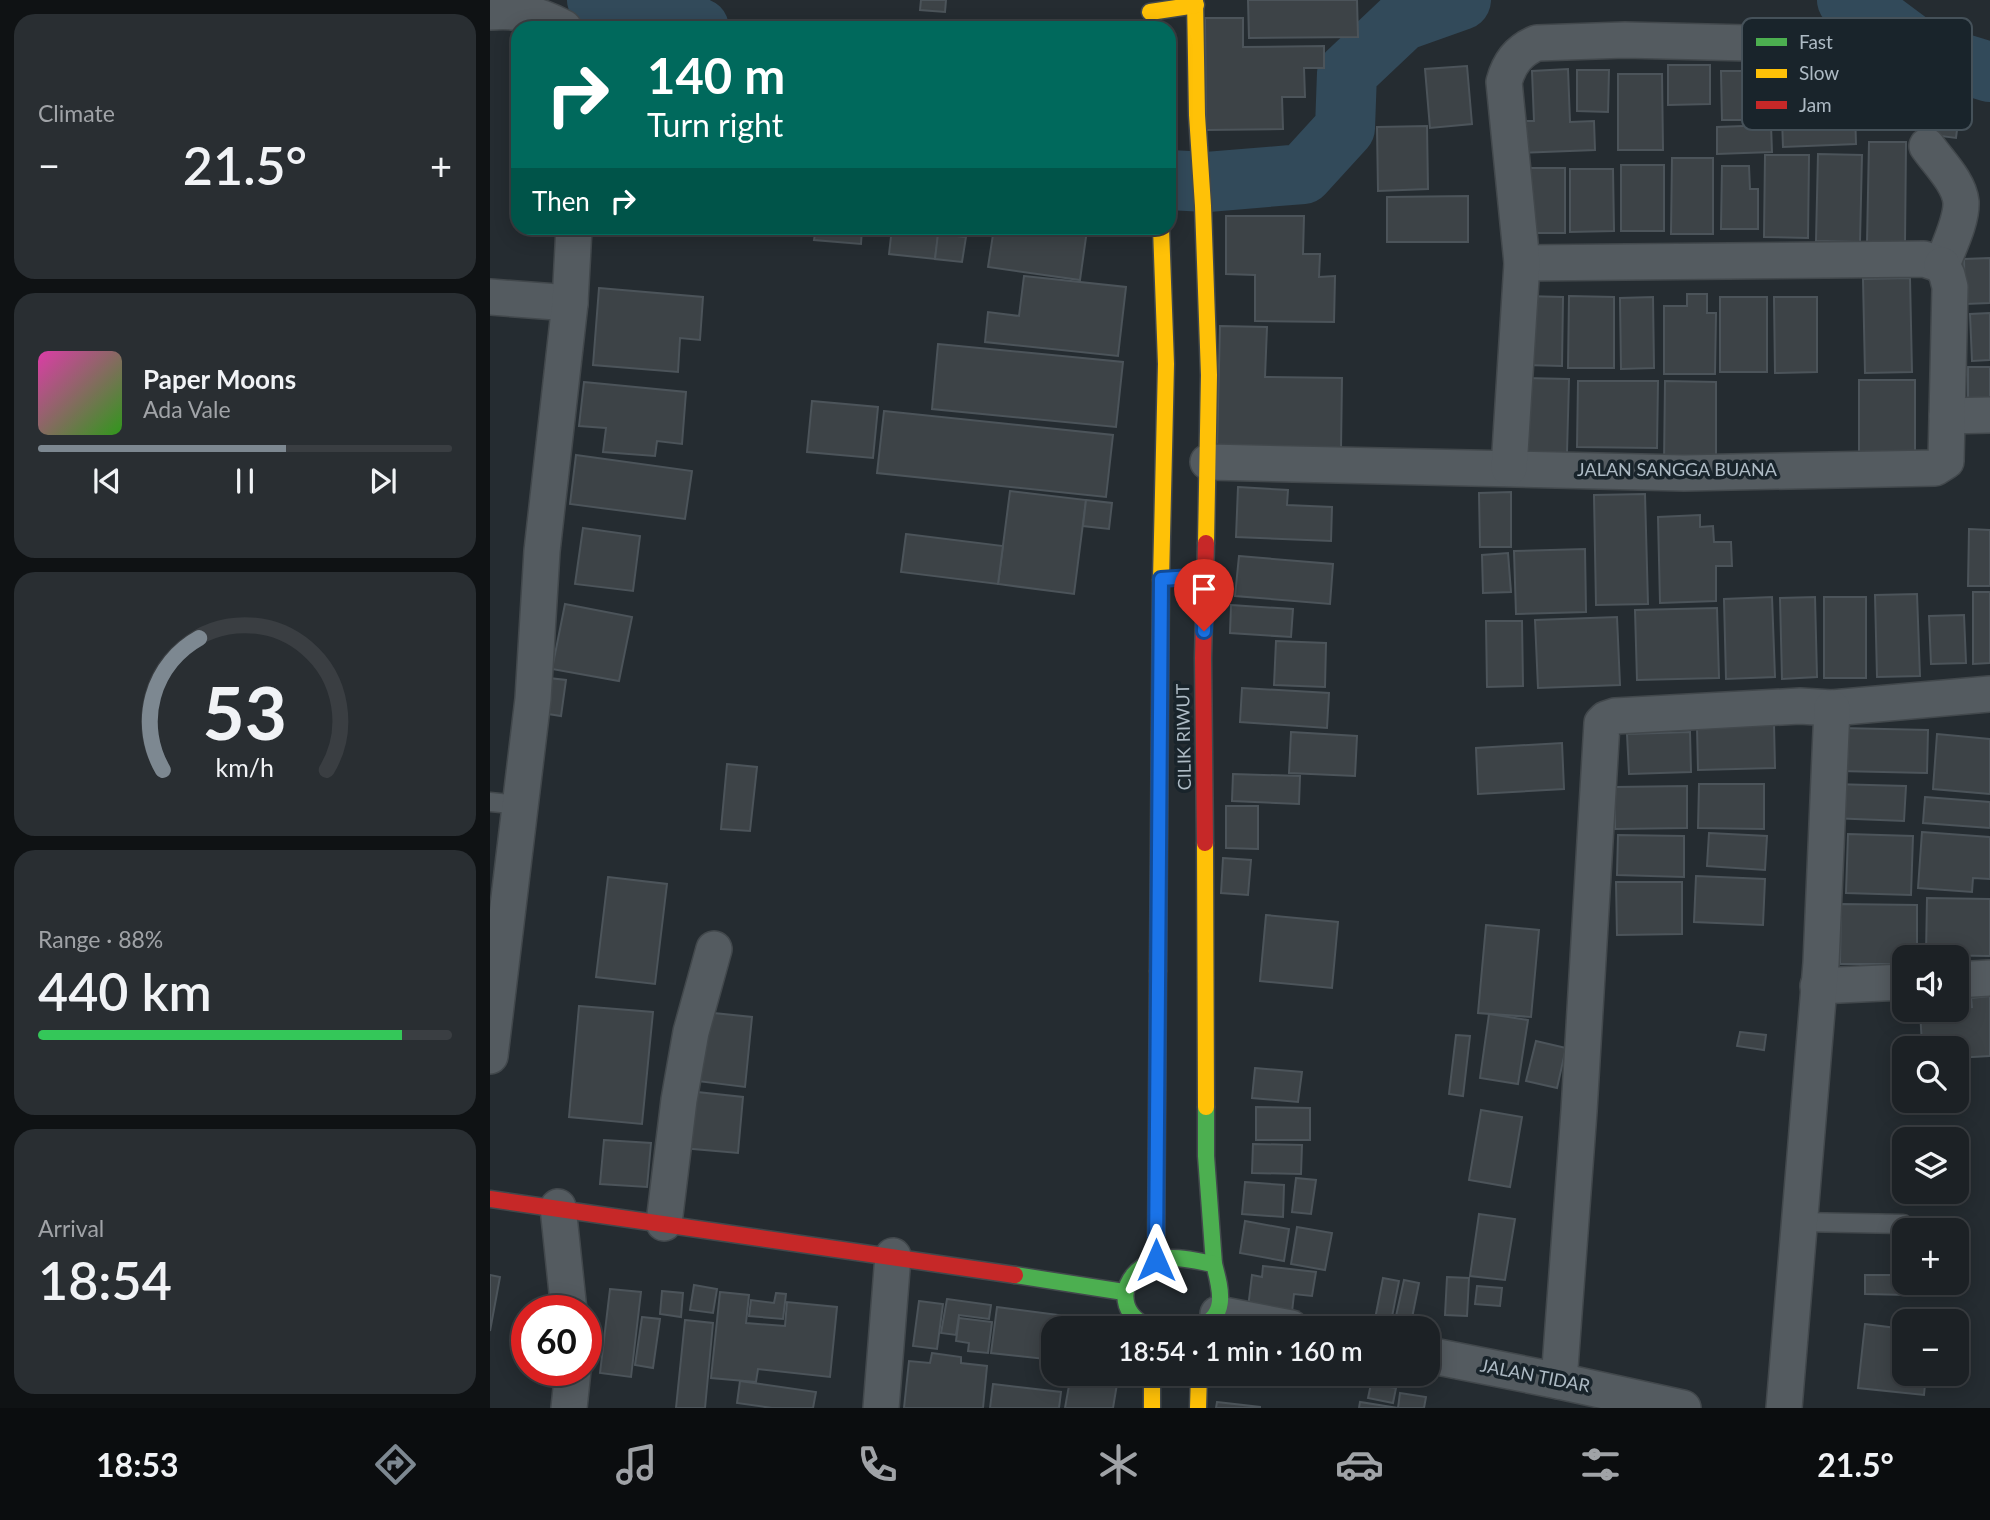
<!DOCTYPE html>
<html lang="en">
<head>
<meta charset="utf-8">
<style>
	:root { --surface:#1c2125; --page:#292e32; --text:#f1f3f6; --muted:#a0a3a7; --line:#3a3e42; --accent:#7d8891 }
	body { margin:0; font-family:Lato,sans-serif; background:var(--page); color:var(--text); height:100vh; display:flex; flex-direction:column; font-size:26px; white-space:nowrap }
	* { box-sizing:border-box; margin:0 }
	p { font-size:23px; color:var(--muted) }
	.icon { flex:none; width:38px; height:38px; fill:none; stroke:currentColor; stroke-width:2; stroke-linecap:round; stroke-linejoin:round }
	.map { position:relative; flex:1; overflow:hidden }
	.drawer { display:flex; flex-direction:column; gap:14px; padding:14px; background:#0f1214; width:490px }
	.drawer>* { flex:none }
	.guide { position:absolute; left:21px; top:21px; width:665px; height:214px; border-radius:21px; box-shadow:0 4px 18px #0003,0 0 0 2px var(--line); background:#00695c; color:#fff; overflow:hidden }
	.tools { position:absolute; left:1402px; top:945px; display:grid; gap:14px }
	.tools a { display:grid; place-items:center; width:77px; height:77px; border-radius:14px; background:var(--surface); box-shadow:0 4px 18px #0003,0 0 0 2px var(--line); font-size:35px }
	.speed { position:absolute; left:21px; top:1295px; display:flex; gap:14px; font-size:35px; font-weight:700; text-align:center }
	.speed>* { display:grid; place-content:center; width:91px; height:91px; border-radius:50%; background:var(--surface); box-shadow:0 4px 18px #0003,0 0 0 2px var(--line); line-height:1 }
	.speed .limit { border:10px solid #d22; background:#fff; color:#111 }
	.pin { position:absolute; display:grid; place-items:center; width:60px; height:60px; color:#fff; margin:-72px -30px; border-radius:50% 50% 50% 0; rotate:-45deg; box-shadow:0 0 7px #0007 }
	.pin .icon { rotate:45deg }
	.me { position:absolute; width:77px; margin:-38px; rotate:0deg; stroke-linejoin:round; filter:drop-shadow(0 0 5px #0008) }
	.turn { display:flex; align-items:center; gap:24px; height:147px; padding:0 21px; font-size:32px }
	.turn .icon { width:91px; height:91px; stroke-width:2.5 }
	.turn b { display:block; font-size:49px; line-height:60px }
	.then { display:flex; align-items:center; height:66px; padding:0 21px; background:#0003; gap:14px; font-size:26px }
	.big { font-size:52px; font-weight:600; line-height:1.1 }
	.drawer .tile { flex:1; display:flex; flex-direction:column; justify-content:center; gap:10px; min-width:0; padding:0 24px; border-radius:21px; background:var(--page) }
	.drawer .dial { align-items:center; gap:0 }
	.dial svg { height:182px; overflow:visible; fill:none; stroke:var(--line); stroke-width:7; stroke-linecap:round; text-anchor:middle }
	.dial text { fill:var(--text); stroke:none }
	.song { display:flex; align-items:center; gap:21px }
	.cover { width:84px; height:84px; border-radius:10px; background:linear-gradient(135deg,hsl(320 70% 55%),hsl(110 70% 35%)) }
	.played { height:7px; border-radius:4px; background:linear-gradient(90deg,var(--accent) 60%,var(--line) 60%) }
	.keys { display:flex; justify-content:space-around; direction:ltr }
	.heat { display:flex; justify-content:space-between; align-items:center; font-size:38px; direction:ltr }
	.charge { height:10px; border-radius:5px; background:linear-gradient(90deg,#34c759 88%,var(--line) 0) }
	.trip { position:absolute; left:551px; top:1316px; width:399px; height:70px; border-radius:21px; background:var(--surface); box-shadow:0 4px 18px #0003,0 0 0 2px var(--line); font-weight:600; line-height:70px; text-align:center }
	.dock { display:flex; height:112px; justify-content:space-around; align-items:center; background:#0b0d0f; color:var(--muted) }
	.dock .icon { width:49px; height:49px }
	.dock .on { color:var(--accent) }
	.dock b { font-size:32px; color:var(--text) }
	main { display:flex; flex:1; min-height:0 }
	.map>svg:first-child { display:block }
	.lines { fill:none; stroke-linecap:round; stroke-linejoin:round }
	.river { stroke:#324a5a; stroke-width:60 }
	.building { fill:#3d4347; stroke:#4c545a; stroke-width:2 }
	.lane-casing { stroke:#42484c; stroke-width:21 }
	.street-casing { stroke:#42484c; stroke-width:38 }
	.fast-casing { stroke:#42484c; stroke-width:19 }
	.slow-casing { stroke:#42484c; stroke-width:19 }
	.jam-casing { stroke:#42484c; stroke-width:19 }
	.lane { stroke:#545b60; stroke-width:18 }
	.street { stroke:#545b60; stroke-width:35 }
	.fast { stroke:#4caf50; stroke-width:16 }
	.slow { stroke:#ffc107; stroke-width:16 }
	.jam { stroke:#c62828; stroke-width:16 }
	.route-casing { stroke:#114b97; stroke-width:18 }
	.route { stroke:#1a73e8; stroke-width:12 }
	.labels { text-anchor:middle; stroke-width:7; stroke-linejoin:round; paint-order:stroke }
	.street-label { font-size:18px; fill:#adbac4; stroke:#19242b }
	.key { fill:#19242b; stroke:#455159; stroke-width:2 }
	.key-label { font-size:19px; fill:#adbac4 }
</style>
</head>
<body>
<main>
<section class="drawer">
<div class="tile"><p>Climate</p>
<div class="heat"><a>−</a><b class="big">21.5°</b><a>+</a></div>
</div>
<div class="tile">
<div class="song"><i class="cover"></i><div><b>Paper Moons</b><p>Ada Vale</p></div></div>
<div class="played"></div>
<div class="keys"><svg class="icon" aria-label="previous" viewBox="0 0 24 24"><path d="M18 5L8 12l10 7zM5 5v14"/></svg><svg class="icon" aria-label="pause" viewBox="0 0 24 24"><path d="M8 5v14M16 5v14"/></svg><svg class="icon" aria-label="next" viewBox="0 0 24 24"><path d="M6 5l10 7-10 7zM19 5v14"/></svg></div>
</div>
<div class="tile dial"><svg viewBox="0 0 100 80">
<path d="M14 69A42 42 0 1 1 86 69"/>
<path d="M14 69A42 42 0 0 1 30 11" stroke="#7d8891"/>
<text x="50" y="56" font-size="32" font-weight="700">53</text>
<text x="50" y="72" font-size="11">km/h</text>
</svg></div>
<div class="tile"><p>Range · 88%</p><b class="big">440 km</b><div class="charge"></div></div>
<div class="tile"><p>Arrival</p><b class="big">18:54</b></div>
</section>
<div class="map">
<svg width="1500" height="1408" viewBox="0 0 1500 1408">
	<rect width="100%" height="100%" fill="#252c31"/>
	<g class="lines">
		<g class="river">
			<polyline points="107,0 184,18 209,28"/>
			<polyline points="1357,0 1365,2 1431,51 1500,72"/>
			<polyline points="679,180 717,182 813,174 855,128 857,73 912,21 971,0"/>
		</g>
	</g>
	<g class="building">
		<polygon points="431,0 456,0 455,12 430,10"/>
		<polygon points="758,0 867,0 868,37 759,38"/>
		<polygon points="715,18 753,18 753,47 834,46 834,68 814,68 815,97 792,97 793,129 716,130"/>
		<polygon points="1336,62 1337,79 1364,78 1366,144 1293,147 1290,63"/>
		<polygon points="1178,65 1220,65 1220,104 1178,105"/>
		<polygon points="977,66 982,124 940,128 935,69"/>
		<polygon points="1078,69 1080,122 1104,121 1105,150 1029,153 1028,121 1044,121 1042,71"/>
		<polygon points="1087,70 1119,70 1118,112 1087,111"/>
		<polygon points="1231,71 1278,71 1279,120 1232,120"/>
		<polygon points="1128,74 1172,74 1173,150 1128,150"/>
		<polygon points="1432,86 1472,91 1466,138 1427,133"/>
		<polygon points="1281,125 1282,152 1227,154 1227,127"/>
		<polygon points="937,126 938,189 888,191 887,127"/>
		<polygon points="1379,142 1416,142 1415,244 1377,243"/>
		<polygon points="1328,154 1372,155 1370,242 1326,241"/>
		<polygon points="1275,155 1319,155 1318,238 1274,237"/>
		<polygon points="1182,158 1223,158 1223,234 1181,234"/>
		<rect x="1131" y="165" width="43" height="66"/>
		<polygon points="1232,166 1259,166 1260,189 1268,189 1268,229 1231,229"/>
		<rect x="1029" y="168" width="46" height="65"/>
		<polygon points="1080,169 1123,169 1124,231 1080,232"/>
		<polygon points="978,196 978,242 897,242 897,197"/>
		<polygon points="736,216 814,216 813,254 830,254 829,277 845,276 844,322 765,321 765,275 736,274"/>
		<polygon points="326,228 372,228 371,244 324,240"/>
		<polygon points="402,228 449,228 445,259 399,254"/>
		<polygon points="504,228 582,228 597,230 590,280 498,267"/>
		<polygon points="448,234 476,237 472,262 445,259"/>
		<polygon points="1500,258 1500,303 1475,304 1474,259"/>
		<polygon points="534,276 636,287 628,356 495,342 498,312 529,316"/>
		<polygon points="1420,278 1422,372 1375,373 1373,279"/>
		<polygon points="109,288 213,297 210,340 190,338 188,372 103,365"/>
		<polygon points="1197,294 1217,294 1217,313 1226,313 1225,374 1174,374 1174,306 1197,306"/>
		<polygon points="1034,296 1073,297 1072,366 1033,365"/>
		<polygon points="1079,296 1124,297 1124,368 1078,368"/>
		<polygon points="1163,297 1164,368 1131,369 1130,298"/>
		<rect x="1230" y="297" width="47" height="75"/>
		<polygon points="1284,297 1327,297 1327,372 1285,373"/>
		<polygon points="1500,313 1500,360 1482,361 1480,314"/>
		<polygon points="730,326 777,327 775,377 852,378 851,449 727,447"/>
		<polygon points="448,344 633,362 626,427 442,409"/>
		<rect x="1478" y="367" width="22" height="36"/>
		<polygon points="1031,378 1079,379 1077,453 1030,452"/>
		<rect x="1369" y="380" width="56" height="76"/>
		<polygon points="1088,381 1168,381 1167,448 1087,447"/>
		<polygon points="1175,381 1226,382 1226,465 1174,465"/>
		<polygon points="94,382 196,392 192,444 167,441 165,456 113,452 116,428 89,426"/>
		<polygon points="322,401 388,407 383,458 317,452"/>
		<polygon points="394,411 623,435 616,497 387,473"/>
		<polygon points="86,455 202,471 195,519 80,504"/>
		<polygon points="748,487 798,490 797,505 842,507 841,541 746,537"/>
		<polygon points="520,491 596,500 584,594 508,584"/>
		<polygon points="1021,492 1021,547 990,547 989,493"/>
		<polygon points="1155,494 1158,604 1106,605 1104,495"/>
		<polygon points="596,500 622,503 619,529 593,526"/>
		<polygon points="1210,515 1210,527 1223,526 1224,542 1241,542 1242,566 1226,566 1226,601 1170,603 1168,517"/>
		<polygon points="93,528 150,536 143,591 85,584"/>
		<polygon points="1479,529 1500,530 1500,586 1478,586"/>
		<polygon points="416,534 513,546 508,584 411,572"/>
		<polygon points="1095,549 1096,612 1026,614 1024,551"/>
		<polygon points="1018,553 1021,592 993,593 992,555"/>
		<polygon points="749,556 843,564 840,604 745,596"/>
		<polygon points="1483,592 1500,592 1500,663 1483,664"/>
		<polygon points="1427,594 1430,676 1387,677 1385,595"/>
		<polygon points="1282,597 1285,677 1236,679 1234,599"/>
		<polygon points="1325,597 1327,677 1292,679 1290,598"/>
		<rect x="1334" y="597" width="42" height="81"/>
		<polygon points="75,604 142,617 129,681 62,669"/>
		<polygon points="741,605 803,609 801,637 740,633"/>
		<polygon points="1227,608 1229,678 1147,680 1145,610"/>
		<polygon points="1474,615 1476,663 1441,664 1439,616"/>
		<polygon points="1127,617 1130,685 1048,688 1045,620"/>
		<polygon points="996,621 1032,621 1033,686 997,687"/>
		<polygon points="786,641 836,643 835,687 784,685"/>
		<polygon points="50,677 76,680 71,716 45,712"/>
		<polygon points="752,688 839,693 837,728 750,722"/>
		<polygon points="1284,724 1285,768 1208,770 1207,727"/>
		<polygon points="1351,728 1438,730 1437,773 1349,771"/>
		<polygon points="801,732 867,736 865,776 799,773"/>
		<polygon points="1200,732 1201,772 1139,774 1137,734"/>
		<polygon points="1447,734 1500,739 1500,794 1443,789"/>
		<polygon points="1072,743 1074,789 988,794 986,748"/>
		<polygon points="237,764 267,767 260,831 231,829"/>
		<polygon points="743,774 810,776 809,804 742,801"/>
		<polygon points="1209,784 1274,784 1274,829 1208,828"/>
		<polygon points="1343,784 1416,786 1414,821 1341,818"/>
		<polygon points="1197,786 1197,828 1125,829 1125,787"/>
		<polygon points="1435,797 1500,802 1500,828 1433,823"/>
		<polygon points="736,806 768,806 768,849 736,848"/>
		<polygon points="1432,832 1500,837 1500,879 1483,878 1482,892 1428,888"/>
		<polygon points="1219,833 1277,836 1275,870 1217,866"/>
		<polygon points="1358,834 1423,836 1421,895 1356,893"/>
		<polygon points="1128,835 1194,836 1194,877 1127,875"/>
		<polygon points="733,858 761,860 758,895 731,893"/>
		<polygon points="1206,876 1275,879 1273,925 1204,922"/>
		<polygon points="118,877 177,884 165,984 106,977"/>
		<polygon points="1126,882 1192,882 1192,934 1127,935"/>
		<polygon points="1437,898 1500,899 1500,956 1436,955"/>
		<polygon points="1351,904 1427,905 1427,957 1414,957 1414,964 1350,964"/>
		<polygon points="776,915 848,922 842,988 770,981"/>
		<polygon points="996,925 1049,930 1041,1017 988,1013"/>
		<polygon points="1500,996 1500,1056 1466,1058 1466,1048 1449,1048 1449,1044 1432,1045 1430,1011 1466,1010 1466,1008 1482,1007 1481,998"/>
		<polygon points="89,1006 163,1012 152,1124 79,1117"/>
		<polygon points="214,1012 262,1017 255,1087 207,1081"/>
		<polygon points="999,1014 1038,1020 1028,1084 990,1078"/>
		<polygon points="1250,1032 1276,1035 1274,1050 1247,1046"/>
		<polygon points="966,1035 980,1036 973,1096 959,1094"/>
		<polygon points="1046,1041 1076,1048 1067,1088 1036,1081"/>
		<polygon points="765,1068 812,1072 808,1102 762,1098"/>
		<polygon points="198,1091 253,1097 248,1153 192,1148"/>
		<polygon points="766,1107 820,1108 820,1140 766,1140"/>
		<polygon points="991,1110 1032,1117 1020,1187 979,1180"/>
		<polygon points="114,1140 161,1143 157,1187 110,1184"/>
		<polygon points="763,1144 812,1145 811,1174 762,1173"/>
		<polygon points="806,1178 826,1180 821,1214 802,1212"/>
		<polygon points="755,1182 794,1185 793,1217 752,1214"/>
		<polygon points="989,1214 1025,1219 1015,1280 980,1276"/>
		<polygon points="755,1221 799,1229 794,1261 750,1253"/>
		<polygon points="807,1227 842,1233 835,1270 801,1264"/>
		<polygon points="773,1266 826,1272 822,1296 804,1294 802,1312 758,1308 762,1275 772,1277"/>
		<polygon points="0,1275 10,1277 0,1331"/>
		<polygon points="1375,1275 1414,1275 1414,1283 1417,1283 1417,1295 1375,1294"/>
		<polygon points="957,1277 979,1278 977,1316 955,1315"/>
		<polygon points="893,1278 909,1281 900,1327 884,1324"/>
		<polygon points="914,1280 929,1283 920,1328 904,1325"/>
		<polygon points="204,1285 227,1289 223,1313 200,1310"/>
		<polygon points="987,1286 1012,1288 1010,1306 985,1304"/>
		<polygon points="120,1289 151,1292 141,1377 110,1373"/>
		<polygon points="172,1291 193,1293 191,1317 170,1314"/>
		<polygon points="230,1292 259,1295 256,1323 295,1326 297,1302 347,1307 340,1377 268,1369 266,1382 221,1378"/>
		<polygon points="286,1293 296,1294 293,1319 259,1316 261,1300 284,1303"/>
		<polygon points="457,1299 501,1305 499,1319 469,1315 466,1335 451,1333"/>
		<polygon points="429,1301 453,1304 447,1349 423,1346"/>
		<polygon points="507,1307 592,1318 590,1328 564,1328 564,1360 501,1353"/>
		<polygon points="152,1317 170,1319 163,1368 145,1365"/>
		<polygon points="469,1318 502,1322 498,1353 478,1351 479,1343 466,1341"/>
		<polygon points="195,1320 223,1323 215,1408 186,1408"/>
		<polygon points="1375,1324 1414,1329 1414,1374 1436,1374 1434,1395 1368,1388"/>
		<polygon points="442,1353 471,1357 471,1363 497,1366 493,1408 414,1408 419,1361 440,1363"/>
		<polygon points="581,1374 598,1374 628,1378 623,1408 575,1408"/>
		<polygon points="250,1381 326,1392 323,1408 282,1408 247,1403"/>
		<polygon points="503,1384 571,1392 569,1408 500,1408"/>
		<polygon points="881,1384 906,1388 903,1403 878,1398"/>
		<polygon points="910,1393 936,1397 934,1408 869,1408 870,1402 908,1408"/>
		<polygon points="727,1402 770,1407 770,1408 726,1408"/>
	</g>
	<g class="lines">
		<g class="lane-casing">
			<g id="lane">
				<polyline points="0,802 30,805"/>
				<polyline points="1310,1222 1413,1224"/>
			</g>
		</g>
		<g class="street-casing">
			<g id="street">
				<path d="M0,12C30,10 48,14 74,28"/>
				<path d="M1437,146C1448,162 1469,182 1471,202C1472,221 1458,248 1452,265"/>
				<polyline points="1032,263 1434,259 1452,265"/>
				<polyline points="0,297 80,303"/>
				<polyline points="1457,416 1500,415"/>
				<polyline points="718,462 1194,473 1445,468 1456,461 1460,287 1457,275 1452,265"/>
				<path d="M1019,468L1032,263L1014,82C1019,63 1029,50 1047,43L1135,40L1336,45"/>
				<polyline points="1466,980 1500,978"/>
				<polyline points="1328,986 1414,982"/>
				<polyline points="0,1056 43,699 52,551 80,303 84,228"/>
				<polyline points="68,1207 79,1311"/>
				<polyline points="174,1223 189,1100 201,1032 224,949"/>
				<polyline points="728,1314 801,1328"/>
				<polyline points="938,1355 1069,1381 1193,1408"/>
				<polyline points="1069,1381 1089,1111 1112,723 1116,719 1125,716 1310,706 1342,708 1500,694"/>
				<polyline points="79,1408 83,1370"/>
				<polyline points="391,1408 403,1256"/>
				<polyline points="1294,1408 1331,963 1342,708"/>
			</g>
		</g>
		<g class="fast-casing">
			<g id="fast">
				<polyline points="668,971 671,580"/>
				<polyline points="716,1107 716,1156 724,1264"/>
				<polyline points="525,1275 634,1292"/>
				<path d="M661,1328C624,1314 629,1274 664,1261C683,1254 706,1261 724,1264C731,1290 739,1319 705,1328"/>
			</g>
		</g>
		<g class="slow-casing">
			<g id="slow">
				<polyline points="705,0 707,115 713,206 719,375 716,543"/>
				<polyline points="660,12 706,5"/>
				<polyline points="671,580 676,364 671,228"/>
				<polyline points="715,843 716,1107"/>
				<polyline points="662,1374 662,1408"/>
				<polyline points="708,1408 709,1374"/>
			</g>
		</g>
		<g class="jam-casing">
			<g id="jam">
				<polyline points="715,843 713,658 716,543"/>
				<polyline points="0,1199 525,1275"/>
				<polyline points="666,1260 668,971"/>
			</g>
		</g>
		<use href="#lane" class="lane"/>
		<use href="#street" class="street"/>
		<use href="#fast" class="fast"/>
		<use href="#slow" class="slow"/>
		<use href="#jam" class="jam"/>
	</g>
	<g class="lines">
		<g class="route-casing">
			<polyline id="route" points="666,1260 671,579 716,576 714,631"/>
		</g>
		<use href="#route" class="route"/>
	</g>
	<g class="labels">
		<g class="street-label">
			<text x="1187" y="476">JALAN SANGGA BUANA</text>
			<text transform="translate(694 737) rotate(-91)" y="6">CILIK RIWUT</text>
			<text transform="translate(1045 1376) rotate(11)" y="6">JALAN TIDAR</text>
		</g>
	</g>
	<rect x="1252" y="18" width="230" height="112" rx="10" class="key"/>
	<rect x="1266" y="38" width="31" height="8" fill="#4caf50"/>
	<rect x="1266" y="69" width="31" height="9" fill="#ffc107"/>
	<rect x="1266" y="101" width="31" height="8" fill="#c62828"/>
	<g class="key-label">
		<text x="1309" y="49">Fast</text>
		<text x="1309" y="80">Slow</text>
		<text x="1309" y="112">Jam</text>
	</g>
</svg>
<div class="tools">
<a><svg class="icon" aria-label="sound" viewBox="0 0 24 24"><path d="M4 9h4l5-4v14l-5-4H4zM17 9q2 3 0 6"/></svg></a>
<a><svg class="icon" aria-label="search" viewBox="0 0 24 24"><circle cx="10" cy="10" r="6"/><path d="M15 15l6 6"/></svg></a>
<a><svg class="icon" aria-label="layers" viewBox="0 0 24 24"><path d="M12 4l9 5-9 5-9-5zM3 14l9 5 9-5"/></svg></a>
<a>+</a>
<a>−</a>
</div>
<div class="speed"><div class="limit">60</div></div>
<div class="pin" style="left:714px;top:631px;background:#d93025"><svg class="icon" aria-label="arrive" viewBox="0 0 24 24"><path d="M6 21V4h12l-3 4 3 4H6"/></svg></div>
<svg class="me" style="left:666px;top:1260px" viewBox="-20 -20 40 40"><path d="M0-17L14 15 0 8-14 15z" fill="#1a73e8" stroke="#fff" stroke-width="4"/></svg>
<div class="trip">18:54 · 1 min · 160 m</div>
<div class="guide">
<div class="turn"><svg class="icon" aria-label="right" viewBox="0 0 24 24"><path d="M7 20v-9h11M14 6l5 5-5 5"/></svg><div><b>140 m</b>Turn right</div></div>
<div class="then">Then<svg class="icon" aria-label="right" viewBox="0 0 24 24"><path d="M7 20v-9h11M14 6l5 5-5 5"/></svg></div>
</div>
</div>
</main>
<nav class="dock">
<b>18:53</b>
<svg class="icon on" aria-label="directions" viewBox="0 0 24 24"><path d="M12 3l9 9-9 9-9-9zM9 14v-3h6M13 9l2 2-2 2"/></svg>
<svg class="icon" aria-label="music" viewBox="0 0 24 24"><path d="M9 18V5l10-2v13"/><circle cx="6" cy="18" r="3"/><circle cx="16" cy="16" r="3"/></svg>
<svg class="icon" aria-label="phone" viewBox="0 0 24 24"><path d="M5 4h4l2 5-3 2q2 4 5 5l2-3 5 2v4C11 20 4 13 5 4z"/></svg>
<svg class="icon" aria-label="climate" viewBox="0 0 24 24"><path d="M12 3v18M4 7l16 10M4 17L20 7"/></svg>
<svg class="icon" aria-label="car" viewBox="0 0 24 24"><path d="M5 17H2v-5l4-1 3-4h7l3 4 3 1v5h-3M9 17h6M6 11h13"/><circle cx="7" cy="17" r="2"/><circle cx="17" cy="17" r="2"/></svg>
<svg class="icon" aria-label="filters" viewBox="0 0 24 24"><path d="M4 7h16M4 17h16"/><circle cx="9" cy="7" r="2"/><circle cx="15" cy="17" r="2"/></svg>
<b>21.5°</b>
</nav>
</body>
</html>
